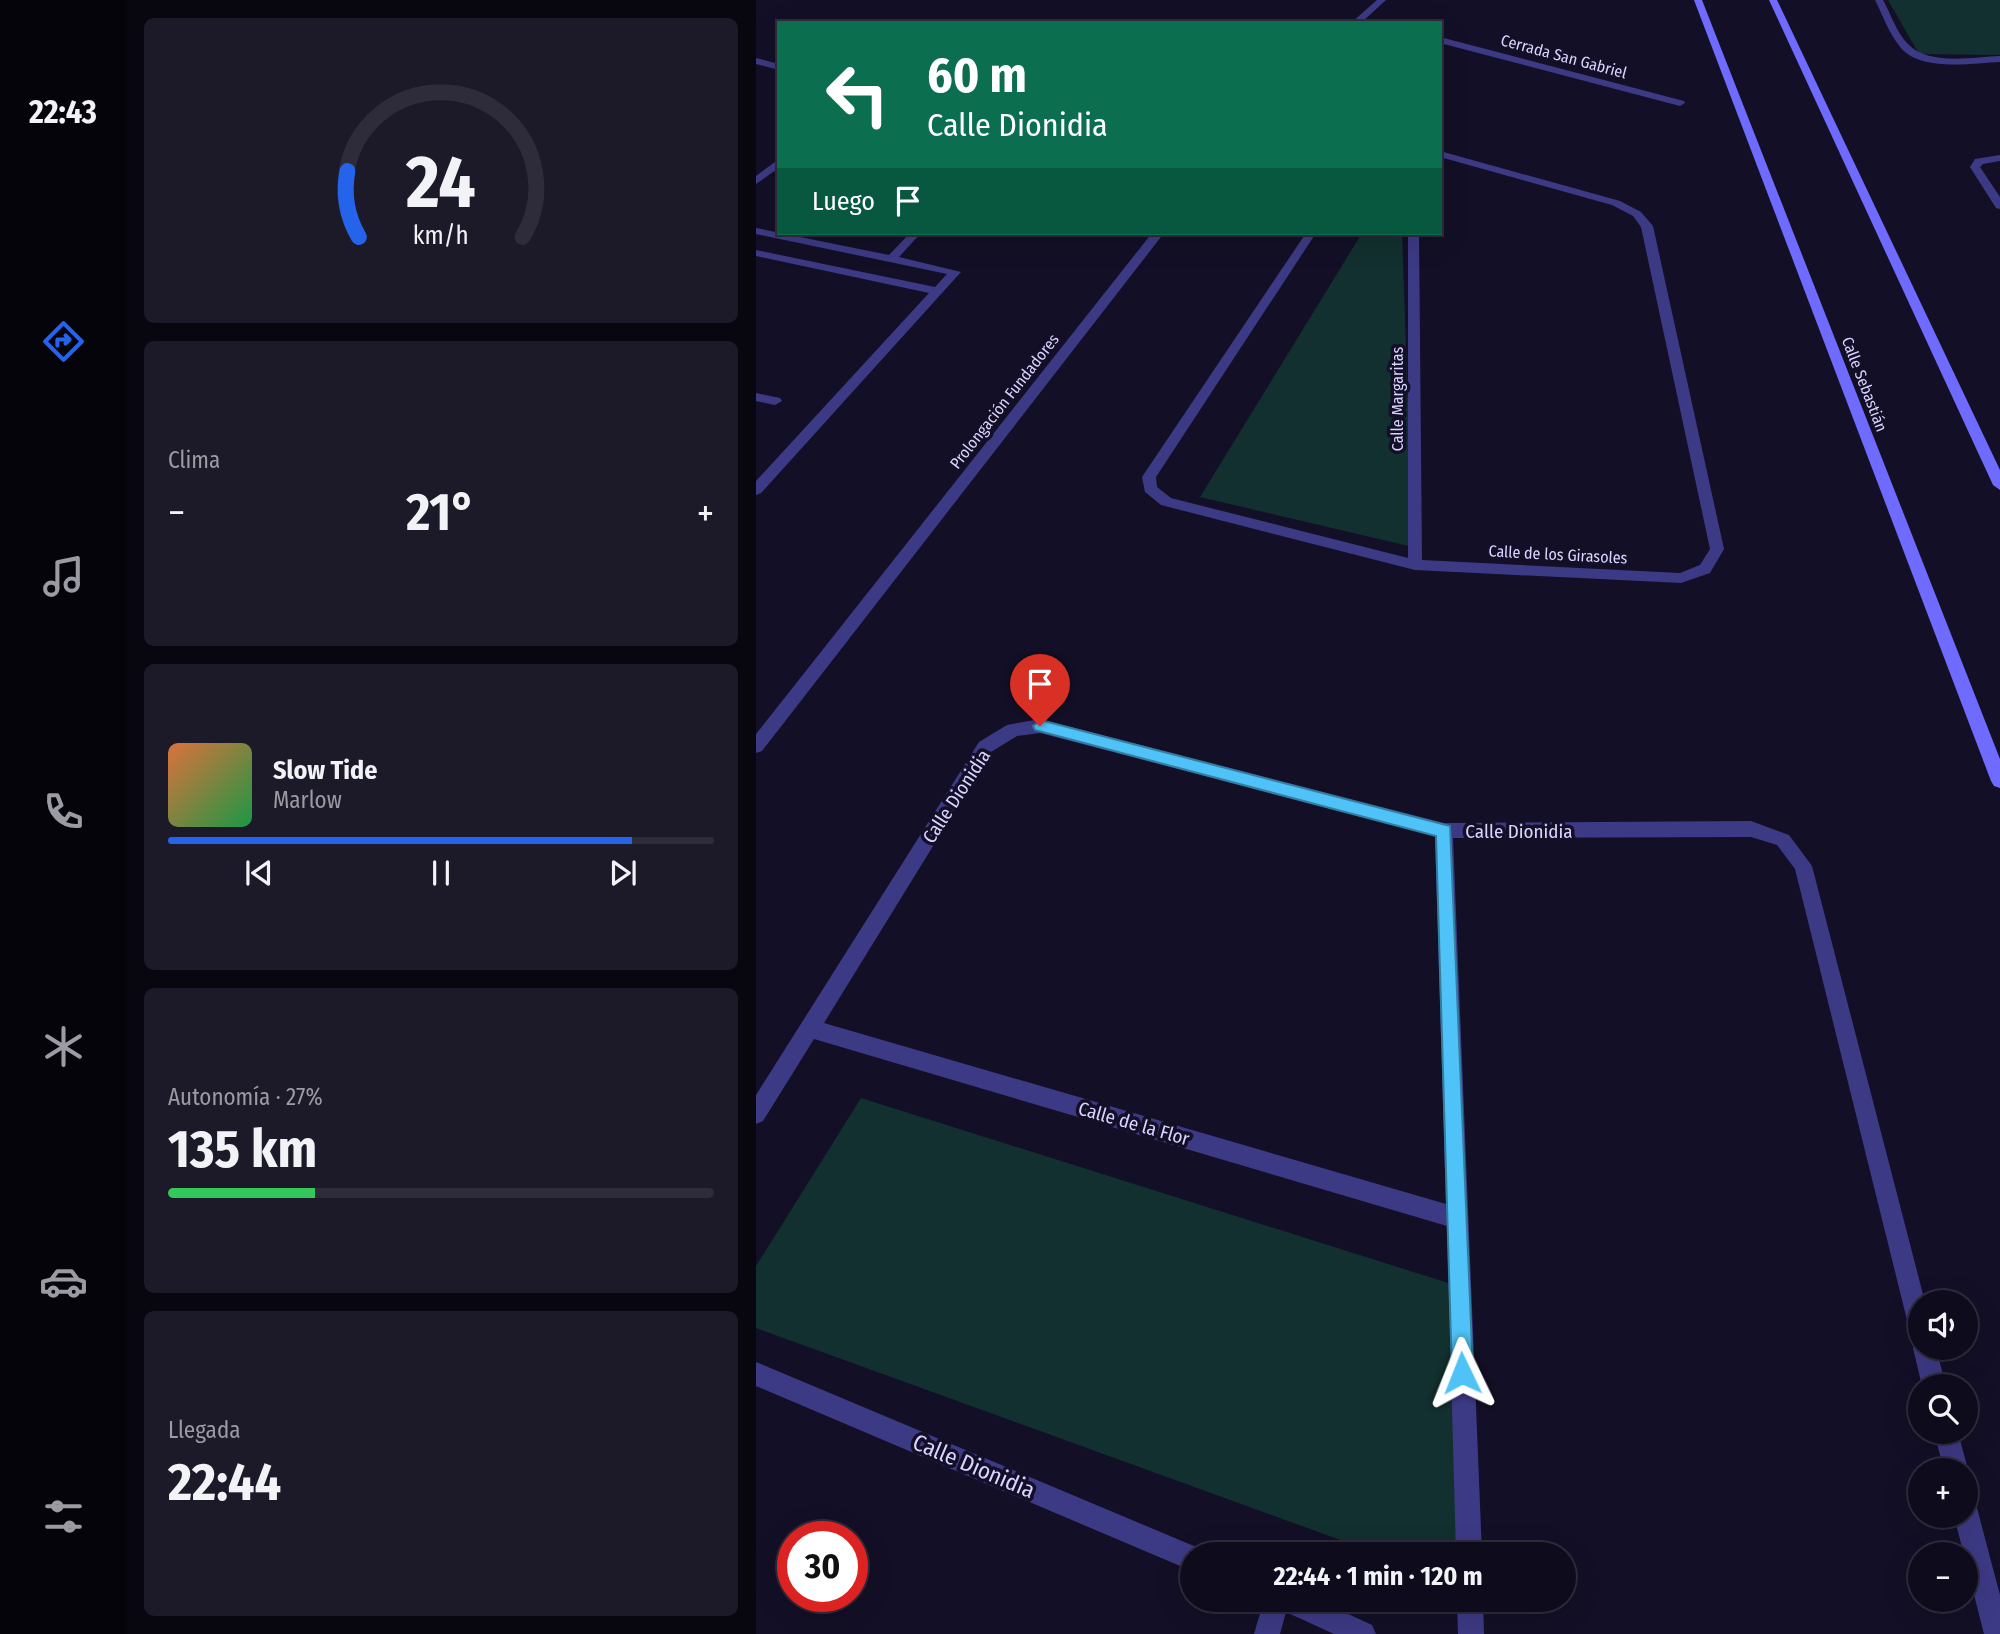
<!DOCTYPE html>
<html lang="es">
<head>
<meta charset="utf-8">
<style>
	:root { --surface:#0e0b1c; --page:#1c1929; --text:#f1f3f6; --muted:#9b9ba3; --line:#2e2b3b; --accent:#2563eb }
	body { margin:0; font-family:"Fira Sans Condensed",sans-serif; background:var(--page); color:var(--text); height:100vh; display:flex; flex-direction:column; font-size:26px; white-space:nowrap }
	* { box-sizing:border-box; margin:0 }
	p { font-size:23px; color:var(--muted) }
	.icon { flex:none; width:38px; height:38px; fill:none; stroke:currentColor; stroke-width:2; stroke-linecap:round; stroke-linejoin:round }
	.map { position:relative; flex:1; overflow:hidden }
	.sheet { display:flex; flex-direction:column; gap:18px; padding:18px; background:#08060f; width:630px }
	.sheet>* { flex:none }
	.guide { position:absolute; left:21px; top:21px; width:665px; height:214px; border-radius:0px; box-shadow:0 7px 28px #0002,0 0 0 2px var(--line); background:#0b6e4f; color:#fff; overflow:hidden }
	.fabs { position:absolute; left:1152px; top:1290px; display:grid; gap:14px }
	.fabs a { display:grid; place-items:center; width:70px; height:70px; border-radius:50%; background:var(--surface); box-shadow:0 7px 28px #0002,0 0 0 2px var(--line); font-size:35px }
	.speed { position:absolute; left:21px; top:1521px; display:flex; gap:14px; font-size:35px; font-weight:700; text-align:center }
	.speed>* { display:grid; place-content:center; width:91px; height:91px; border-radius:50%; background:var(--surface); box-shadow:0 7px 28px #0002,0 0 0 2px var(--line); line-height:1 }
	.speed .limit { border:10px solid #d22; background:#fff; color:#111 }
	.pin { position:absolute; display:grid; place-items:center; width:60px; height:60px; color:#fff; margin:-72px -30px; border-radius:50% 50% 50% 0; rotate:-45deg; box-shadow:0 0 7px #0007 }
	.pin .icon { rotate:45deg }
	.me { position:absolute; width:77px; margin:-38px; rotate:358deg; stroke-linejoin:round; filter:drop-shadow(0 0 5px #0008) }
	.turn { display:flex; align-items:center; gap:24px; height:147px; padding:0 35px; font-size:32px }
	.turn .icon { width:91px; height:91px; stroke-width:2.5 }
	.turn b { display:block; font-size:49px; line-height:60px }
	.then { display:flex; align-items:center; height:66px; padding:0 35px; background:#0003; gap:14px; font-size:26px }
	.big { font-size:52px; font-weight:700; line-height:1.1 }
	.sheet .widget { flex:1; display:flex; flex-direction:column; justify-content:center; gap:10px; min-width:0; padding:0 24px; border-radius:10px; background:var(--page) }
	.sheet .dial { align-items:center; gap:0 }
	.dial svg { height:182px; overflow:visible; fill:none; stroke:var(--line); stroke-width:7; stroke-linecap:round; text-anchor:middle }
	.dial text { fill:var(--text); stroke:none }
	.song { display:flex; align-items:center; gap:21px }
	.cover { width:84px; height:84px; border-radius:10px; background:linear-gradient(135deg,hsl(20 70% 55%),hsl(140 70% 35%)) }
	.played { height:7px; border-radius:4px; background:linear-gradient(90deg,var(--accent) 85%,var(--line) 85%) }
	.keys { display:flex; justify-content:space-around; direction:ltr }
	.heat { display:flex; justify-content:space-between; align-items:center; font-size:38px; direction:ltr }
	.charge { height:10px; border-radius:5px; background:linear-gradient(90deg,#34c759 27%,var(--line) 0) }
	.trip { position:absolute; left:424px; top:1542px; width:396px; height:70px; border-radius:35px; background:var(--surface); box-shadow:0 7px 28px #0002,0 0 0 2px var(--line); font-weight:700; line-height:70px; text-align:center }
	main { display:flex; flex:1; min-height:0 }
	.dock { display:flex; flex-direction:column; width:126px; justify-content:space-around; align-items:center; background:#06040b; color:var(--muted) }
	.dock .icon { width:49px; height:49px }
	.dock .active { color:var(--accent) }
	.dock b { font-size:32px; color:var(--text) }
	.map>svg:first-child { display:block }
	.green { fill:#12302f }
	.lines { fill:none; stroke-linecap:round; stroke-linejoin:round }
	.minor { fill:#3d3a85; fill-rule:evenodd }
	.secondary { fill:#6f6bff; fill-rule:evenodd }
	.route { fill:#4fc3f7; stroke:#337fa1; stroke-width:2 }
	.labels { text-anchor:middle; stroke-width:7; stroke-linejoin:round; paint-order:stroke }
	.far-street-label { font-size:16px; fill:#d9d4ff; stroke:#130f26 }
	.street-label { font-size:19px; fill:#d9d4ff; stroke:#130f26 }
	.near-street-label { font-size:23px; fill:#d9d4ff; stroke:#130f26 }
</style>
</head>
<body>
<main>
<nav class="dock">
<b>22:43</b>
<svg class="icon active" aria-label="directions" viewBox="0 0 24 24"><path d="M12 3l9 9-9 9-9-9zM9 14v-3h6M13 9l2 2-2 2"/></svg>
<svg class="icon" aria-label="music" viewBox="0 0 24 24"><path d="M9 18V5l10-2v13"/><circle cx="6" cy="18" r="3"/><circle cx="16" cy="16" r="3"/></svg>
<svg class="icon" aria-label="phone" viewBox="0 0 24 24"><path d="M5 4h4l2 5-3 2q2 4 5 5l2-3 5 2v4C11 20 4 13 5 4z"/></svg>
<svg class="icon" aria-label="climate" viewBox="0 0 24 24"><path d="M12 3v18M4 7l16 10M4 17L20 7"/></svg>
<svg class="icon" aria-label="car" viewBox="0 0 24 24"><path d="M5 17H2v-5l4-1 3-4h7l3 4 3 1v5h-3M9 17h6M6 11h13"/><circle cx="7" cy="17" r="2"/><circle cx="17" cy="17" r="2"/></svg>
<svg class="icon" aria-label="filters" viewBox="0 0 24 24"><path d="M4 7h16M4 17h16"/><circle cx="9" cy="7" r="2"/><circle cx="15" cy="17" r="2"/></svg>
</nav>
<section class="sheet">
<div class="widget dial"><svg viewBox="0 0 100 80">
<path d="M14 69A42 42 0 1 1 86 69"/>
<path d="M14 69A42 42 0 0 1 9 40" stroke="#2563eb"/>
<text x="50" y="56" font-size="32" font-weight="700">24</text>
<text x="50" y="72" font-size="11">km/h</text>
</svg></div>
<div class="widget"><p>Clima</p>
<div class="heat"><a>−</a><b class="big">21°</b><a>+</a></div>
</div>
<div class="widget">
<div class="song"><i class="cover"></i><div><b>Slow Tide</b><p>Marlow</p></div></div>
<div class="played"></div>
<div class="keys"><svg class="icon" aria-label="previous" viewBox="0 0 24 24"><path d="M18 5L8 12l10 7zM5 5v14"/></svg><svg class="icon" aria-label="pause" viewBox="0 0 24 24"><path d="M8 5v14M16 5v14"/></svg><svg class="icon" aria-label="next" viewBox="0 0 24 24"><path d="M6 5l10 7-10 7zM19 5v14"/></svg></div>
</div>
<div class="widget"><p>Autonomía · 27%</p><b class="big">135 km</b><div class="charge"></div></div>
<div class="widget"><p>Llegada</p><b class="big">22:44</b></div>
</section>
<div class="map">
<svg width="1244" height="1634" viewBox="0 0 1244 1634">
	<rect width="100%" height="100%" fill="#130f26"/>
	<g class="green">
		<polygon points="1132,0 1244,0 1244,55 1163,54"/>
		<polygon points="606,233 646,233 657,547 444,497"/>
		<polygon points="105,1098 702,1286 712,1554 623,1554 0,1328 0,1266"/>
	</g>
	<g class="lines">
		<g class="minor">
			<polygon points="621,0 630,0 605,23 595,23"/>
			<path d="M1119,0H1127C1135,14 1140,32 1152,44C1172,66 1218,57 1244,56V62C1216,63 1166,72 1145,48C1133,34 1127,16 1119,0Z"/>
			<polygon points="684,37 928,101 929,103 924,106 684,43"/>
			<polygon points="0,58 23,64 23,70 0,64"/>
			<polygon points="684,151 864,201 885,212 897,226 968,549 954,573 925,583 659,570 405,505 389,492 386,477 388,474 550,233 560,233 400,477 401,487 415,498 652,558 652,233 663,233 666,560 924,573 944,565 954,549 885,227 877,216 856,205 684,157"/>
			<polygon points="1244,155 1244,161 1227,164 1224,167 1244,197 1244,209 1240,208 1214,167 1219,159"/>
			<polygon points="23,159 23,168 0,184 0,176"/>
			<polygon points="0,228 133,255 154,233 165,233 143,257 205,272 5,493 0,495 0,481 173,293 0,256 0,250 179,287 191,274 0,234"/>
			<polygon points="396,233 408,233 6,751 0,753 0,734"/>
			<polygon points="0,393 24,398 26,401 19,405 0,401"/>
			<path d="M284,719L688,823L995,821L1033,835L1056,866L1169,1302H1164V1348H1180L1190,1386H1166L1157,1348L1163,1339L1156,1336L1153,1328L1039,869L1021,845L995,837L697,838L726,1554H700L691,1226L58,1039L7,1121L0,1124V1095L223,742L251,725ZM284,733L679,836L690,1204L68,1023L235,752L261,736Z"/>
			<polygon points="0,1362 445,1549 447,1554 436,1554 436,1571 0,1386"/>
			<polygon points="1178,1432 1202,1432 1212,1470 1209,1477 1209,1470 1188,1470"/>
			<polygon points="1209,1496 1218,1499 1221,1508 1244,1595 1244,1634 1228,1634 1198,1516 1209,1516"/>
			<polygon points="508,1600 562,1600 616,1625 620,1634 578,1634 530,1612 524,1634 498,1634"/>
			<polygon points="701,1600 727,1600 728,1634 702,1634"/>
		</g>
		<g class="secondary">
			<polygon points="938,0 946,0 1244,759 1244,788 1238,786 1235,781"/>
			<polygon points="1013,0 1021,0 1244,470 1244,490 1237,485"/>
		</g>
	</g>
	<polygon class="route" points="284,720 694,826 717,1373 714,1380 706,1384 699,1380 696,1373 680,836 279,730 277,726"/>
	<g class="labels">
		<g class="far-street-label">
			<text transform="translate(808 56) rotate(15)" y="6">Cerrada San Gabriel</text>
			<text transform="translate(1109 384) rotate(69)" y="6">Calle Sebastián</text>
			<text transform="translate(641 399) rotate(-90)" y="6">Calle Margaritas</text>
			<text transform="translate(248 401) rotate(-52)" y="6">Prolongación Fundadores</text>
			<text transform="translate(802 554) rotate(3)" y="6">Calle de los Girasoles</text>
		</g>
		<g class="street-label">
			<text transform="translate(200 796) rotate(-57)" y="7">Calle Dionidia</text>
			<text x="763" y="838">Calle Dionidia</text>
			<text transform="translate(378 1123) rotate(16)" y="7">Calle de la Flor</text>
		</g>
		<g class="near-street-label">
			<text transform="translate(218 1466) rotate(23)" y="8">Calle Dionidia</text>
		</g>
	</g>
</svg>
<div class="fabs">
<a><svg class="icon" aria-label="sound" viewBox="0 0 24 24"><path d="M4 9h4l5-4v14l-5-4H4zM17 9q2 3 0 6"/></svg></a>
<a><svg class="icon" aria-label="search" viewBox="0 0 24 24"><circle cx="10" cy="10" r="6"/><path d="M15 15l6 6"/></svg></a>
<a>+</a>
<a>−</a>
</div>
<div class="speed"><div class="limit">30</div></div>
<div class="pin" style="left:284px;top:726px;background:#d93025"><svg class="icon" aria-label="arrive" viewBox="0 0 24 24"><path d="M6 21V4h12l-3 4 3 4H6"/></svg></div>
<svg class="me" style="left:706px;top:1373px" viewBox="-20 -20 40 40"><path d="M0-17L14 15 0 8-14 15z" fill="#4fc3f7" stroke="#fff" stroke-width="4"/></svg>
<div class="trip">22:44 · 1 min · 120 m</div>
<div class="guide">
<div class="turn"><svg class="icon" aria-label="left" viewBox="0 0 24 24"><path d="M17 20v-9H6M10 6l-5 5 5 5"/></svg><div><b>60 m</b>Calle Dionidia</div></div>
<div class="then">Luego<svg class="icon" aria-label="arrive" viewBox="0 0 24 24"><path d="M6 21V4h12l-3 4 3 4H6"/></svg></div>
</div>
</div>
</main>
</body>
</html>
